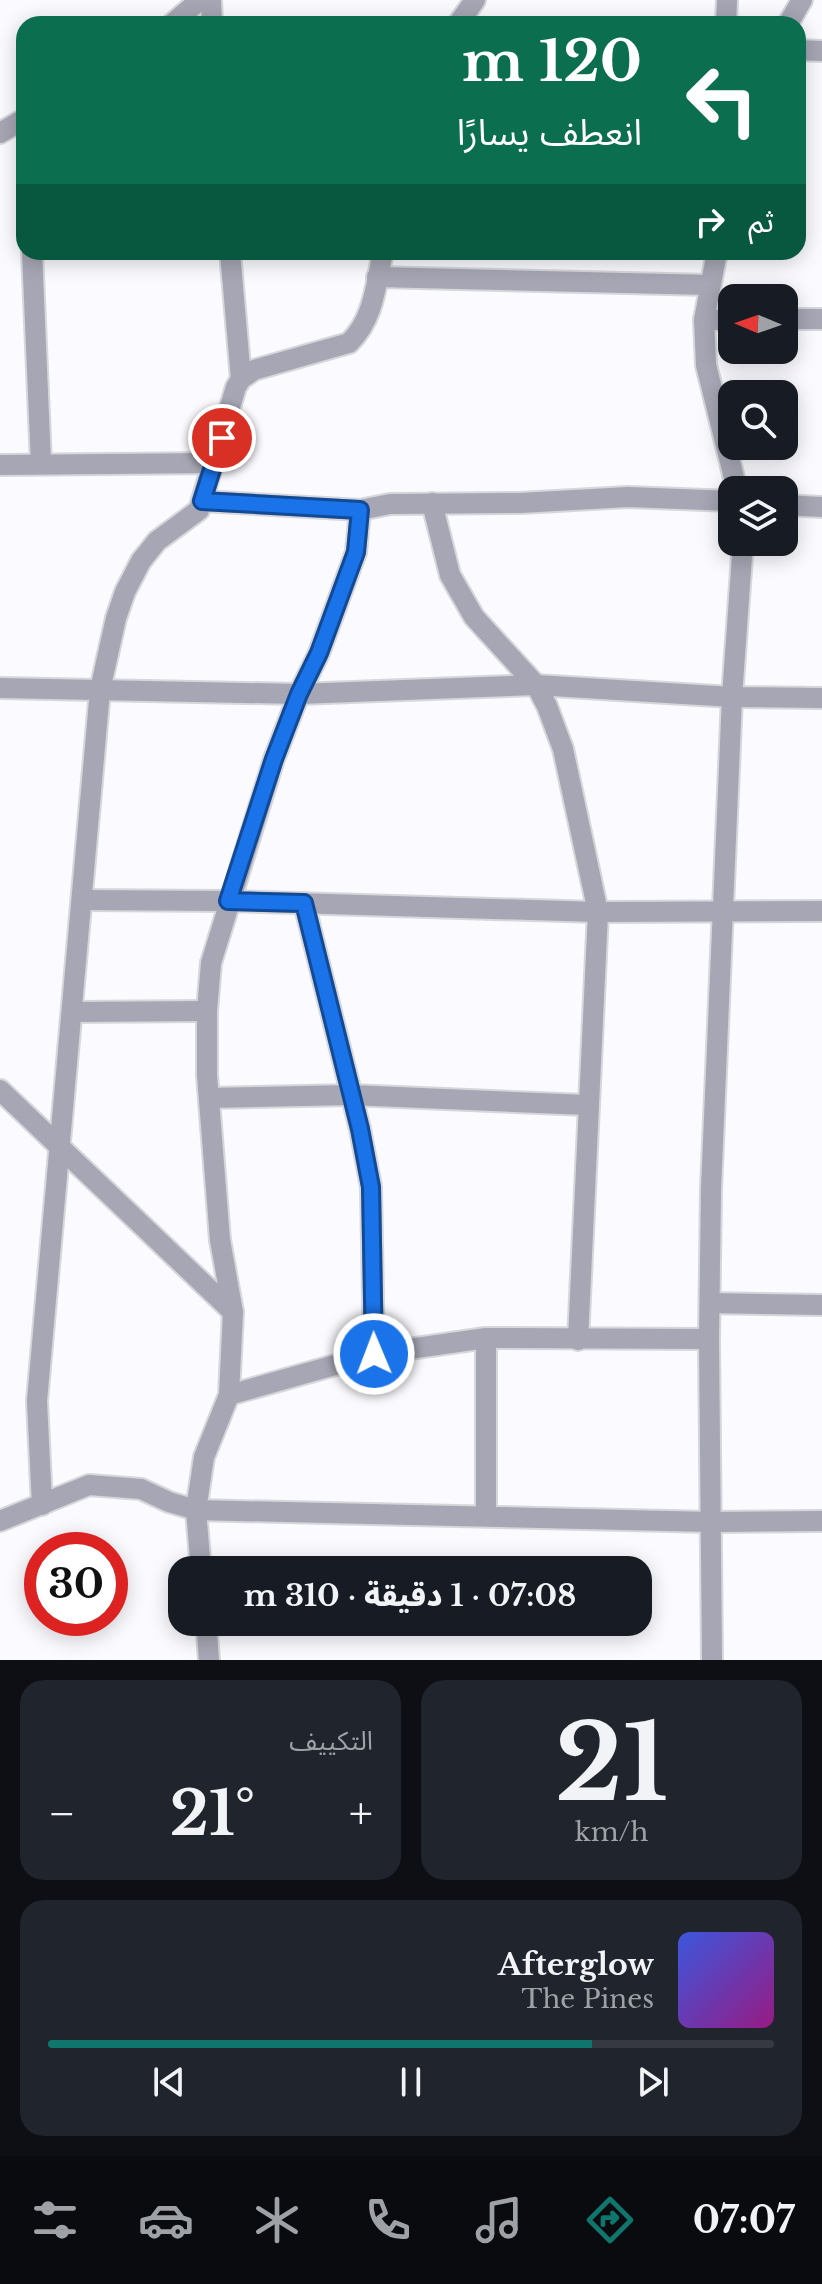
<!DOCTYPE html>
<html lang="ar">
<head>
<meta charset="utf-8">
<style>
	:root { --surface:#171b24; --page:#20242c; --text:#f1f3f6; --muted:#9ea1a6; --line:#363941; --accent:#0f766e }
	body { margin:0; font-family:"Libre Baskerville","Noto Sans Arabic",serif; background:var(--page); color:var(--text); direction:rtl; height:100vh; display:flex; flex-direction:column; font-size:30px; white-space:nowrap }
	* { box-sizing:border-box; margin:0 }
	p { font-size:26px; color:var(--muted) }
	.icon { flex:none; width:44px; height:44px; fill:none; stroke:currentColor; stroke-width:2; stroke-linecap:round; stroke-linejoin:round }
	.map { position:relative; height:1660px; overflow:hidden; direction:ltr }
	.side { display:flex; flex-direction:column; gap:20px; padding:20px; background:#0d0f14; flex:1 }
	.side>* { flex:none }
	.top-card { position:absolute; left:16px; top:16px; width:790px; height:244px; border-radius:24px; box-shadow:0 4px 20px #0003; direction:rtl; background:#0b6e4f; color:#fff; overflow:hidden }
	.needle { width:52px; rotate:272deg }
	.fabs { position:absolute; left:718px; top:284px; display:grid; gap:16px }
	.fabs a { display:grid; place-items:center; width:80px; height:80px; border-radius:16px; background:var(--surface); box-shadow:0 4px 20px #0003; font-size:40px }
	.speed { position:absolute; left:24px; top:1532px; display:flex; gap:16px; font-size:40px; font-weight:700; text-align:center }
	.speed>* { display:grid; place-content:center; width:104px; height:104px; border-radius:50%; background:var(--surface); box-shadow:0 4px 20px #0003; line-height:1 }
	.speed .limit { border:12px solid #d22; background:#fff; color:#111 }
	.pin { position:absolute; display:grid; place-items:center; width:68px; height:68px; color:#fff; margin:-34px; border:4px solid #fff; border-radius:50%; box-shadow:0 2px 8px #0007 }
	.me { position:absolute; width:88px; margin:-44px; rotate:359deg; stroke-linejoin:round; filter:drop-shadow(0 0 6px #0008) }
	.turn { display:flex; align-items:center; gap:28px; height:168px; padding:0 32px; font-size:36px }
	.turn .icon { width:104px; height:104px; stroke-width:2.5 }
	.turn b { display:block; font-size:56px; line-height:68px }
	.then { display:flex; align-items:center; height:76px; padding:0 32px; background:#0003; gap:16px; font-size:30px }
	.big { font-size:60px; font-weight:800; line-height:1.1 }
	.side .widget { flex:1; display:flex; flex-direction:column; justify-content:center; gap:12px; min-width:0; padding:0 28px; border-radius:24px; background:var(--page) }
	.side .dial { align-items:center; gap:0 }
	.dial b { font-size:104px; line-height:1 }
	.song { display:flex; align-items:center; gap:24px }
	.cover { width:96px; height:96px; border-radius:12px; background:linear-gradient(135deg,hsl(230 70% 55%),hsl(310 70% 35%)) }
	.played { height:8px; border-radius:4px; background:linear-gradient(90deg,var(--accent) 75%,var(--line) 75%) }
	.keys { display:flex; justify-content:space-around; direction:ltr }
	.heat { display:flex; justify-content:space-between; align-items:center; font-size:44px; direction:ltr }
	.side .tiles { flex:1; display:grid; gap:20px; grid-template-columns:1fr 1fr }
	.widget:last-child { grid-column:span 2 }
	.trip { position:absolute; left:168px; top:1556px; width:484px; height:80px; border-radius:24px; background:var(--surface); box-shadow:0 4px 20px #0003; font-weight:800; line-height:80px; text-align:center; direction:rtl }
	.tab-bar { display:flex; height:128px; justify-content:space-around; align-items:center; background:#090b0e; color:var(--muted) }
	.tab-bar .icon { width:56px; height:56px }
	.tab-bar .selected { color:var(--accent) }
	.tab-bar b { font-size:36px; color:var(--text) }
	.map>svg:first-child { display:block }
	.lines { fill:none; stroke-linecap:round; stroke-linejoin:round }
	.street-casing { stroke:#d6d7da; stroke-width:24 }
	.street { stroke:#a6a6b4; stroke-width:20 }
	.route-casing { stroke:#114b97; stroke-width:20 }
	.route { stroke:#1a73e8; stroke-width:14 }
</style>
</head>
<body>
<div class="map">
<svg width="822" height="1660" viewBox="0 0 822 1660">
	<rect width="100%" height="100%" fill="#fbfbff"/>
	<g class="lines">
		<g class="street-casing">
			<g id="street">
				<polyline points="211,0 212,24"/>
				<polyline points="172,24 200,0"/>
				<polyline points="458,24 475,0"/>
				<polyline points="726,24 727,0"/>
				<polyline points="788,24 802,0"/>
				<polyline points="798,50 822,51"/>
				<polyline points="0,133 24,119"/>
				<polyline points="32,252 41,463"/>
				<polyline points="230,252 241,379"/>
				<polyline points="717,252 704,320 706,365 737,490"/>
				<polyline points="377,277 710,285"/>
				<polyline points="784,319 822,319"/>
				<polyline points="704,320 732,320"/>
				<polyline points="0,465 215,463"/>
				<polyline points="202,501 360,510 390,504 520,503 628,497 732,501"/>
				<polyline points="432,503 450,575 474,617 536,685 547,706 563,749 598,912 578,1340"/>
				<polyline points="784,505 822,507"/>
				<polyline points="0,688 299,694 536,685 732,697 822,698"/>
				<polyline points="82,900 228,901 598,912 822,911"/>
				<polyline points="304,903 360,1129 371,1187 374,1354"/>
				<polyline points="72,1012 207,1011"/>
				<polyline points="0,1090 233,1312"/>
				<polyline points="209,1098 351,1095 587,1105"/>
				<polyline points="710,1303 822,1305"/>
				<polyline points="486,1338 486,1516"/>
				<polyline points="229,1395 374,1354 486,1338 709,1339"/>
				<path d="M42,1505L37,1401L100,690L116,618L125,592L141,561L157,541L199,510L236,387L241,379L254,370L349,343C374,319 376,284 383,252"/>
				<polyline points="0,1521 89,1485 141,1489 169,1502 196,1510 711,1522 822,1521"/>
				<polyline points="201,1570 196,1510 204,1457 229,1395 233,1312 220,1240 207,1075 207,1011 211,963 274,759 299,694 319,653 356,552 360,510"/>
				<polyline points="206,1622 209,1660"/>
				<polyline points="712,1660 709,1339 711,1189 732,697 743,542"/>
			</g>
		</g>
		<use href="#street" class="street"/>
	</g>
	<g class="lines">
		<g class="route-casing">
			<polyline id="route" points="222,438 202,501 360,510 356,552 319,653 299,694 274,759 228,901 304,903 360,1129 371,1187 374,1354"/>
		</g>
		<use href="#route" class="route"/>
	</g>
</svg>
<div class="fabs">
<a><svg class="needle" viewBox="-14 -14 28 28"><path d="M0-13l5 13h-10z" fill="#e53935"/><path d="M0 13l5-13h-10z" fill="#9ea1a6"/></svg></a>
<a><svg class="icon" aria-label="search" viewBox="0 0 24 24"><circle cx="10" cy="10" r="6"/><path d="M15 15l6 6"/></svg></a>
<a><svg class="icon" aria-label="layers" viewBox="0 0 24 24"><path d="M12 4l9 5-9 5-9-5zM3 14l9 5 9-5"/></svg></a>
</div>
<div class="speed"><div class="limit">30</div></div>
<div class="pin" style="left:222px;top:438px;background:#d93025"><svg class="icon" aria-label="arrive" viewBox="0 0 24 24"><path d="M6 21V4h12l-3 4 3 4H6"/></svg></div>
<svg class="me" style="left:374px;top:1354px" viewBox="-20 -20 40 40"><circle r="17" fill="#1a73e8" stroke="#fff" stroke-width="3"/><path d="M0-11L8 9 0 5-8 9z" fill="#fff"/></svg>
<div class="trip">07:08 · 1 دقيقة · 310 m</div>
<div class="top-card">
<div class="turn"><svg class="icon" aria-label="left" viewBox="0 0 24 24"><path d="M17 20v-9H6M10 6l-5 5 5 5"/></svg><div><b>120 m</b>انعطف يسارًا</div></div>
<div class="then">ثم<svg class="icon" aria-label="right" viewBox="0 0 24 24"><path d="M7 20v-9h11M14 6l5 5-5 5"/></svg></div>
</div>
</div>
<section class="side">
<div class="tiles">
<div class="widget dial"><b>21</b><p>km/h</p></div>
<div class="widget"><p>التكييف</p>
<div class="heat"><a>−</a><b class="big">21°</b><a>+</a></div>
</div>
<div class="widget">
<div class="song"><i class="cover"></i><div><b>Afterglow</b><p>The Pines</p></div></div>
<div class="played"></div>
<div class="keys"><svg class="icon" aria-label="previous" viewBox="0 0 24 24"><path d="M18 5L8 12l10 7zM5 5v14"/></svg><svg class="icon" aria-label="pause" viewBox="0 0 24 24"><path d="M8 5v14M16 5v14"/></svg><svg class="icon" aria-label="next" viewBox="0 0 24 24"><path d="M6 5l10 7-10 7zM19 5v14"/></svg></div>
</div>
</div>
</section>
<nav class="tab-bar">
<b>07:07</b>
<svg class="icon selected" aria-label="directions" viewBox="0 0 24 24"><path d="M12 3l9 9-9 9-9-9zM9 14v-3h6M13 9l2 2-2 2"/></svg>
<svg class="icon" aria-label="music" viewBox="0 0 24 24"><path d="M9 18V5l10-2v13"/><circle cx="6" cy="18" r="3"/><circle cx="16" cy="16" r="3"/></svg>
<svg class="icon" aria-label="phone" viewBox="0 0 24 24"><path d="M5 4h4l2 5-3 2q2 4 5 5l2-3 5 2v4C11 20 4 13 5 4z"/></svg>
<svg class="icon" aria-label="climate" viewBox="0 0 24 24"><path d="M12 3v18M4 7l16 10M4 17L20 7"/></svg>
<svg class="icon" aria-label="car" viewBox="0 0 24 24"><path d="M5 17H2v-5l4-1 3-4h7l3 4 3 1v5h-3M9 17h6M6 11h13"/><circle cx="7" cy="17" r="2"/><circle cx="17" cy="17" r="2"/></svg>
<svg class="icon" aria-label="filters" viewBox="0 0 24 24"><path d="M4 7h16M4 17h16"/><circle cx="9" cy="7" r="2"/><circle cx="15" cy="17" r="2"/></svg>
</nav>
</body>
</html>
